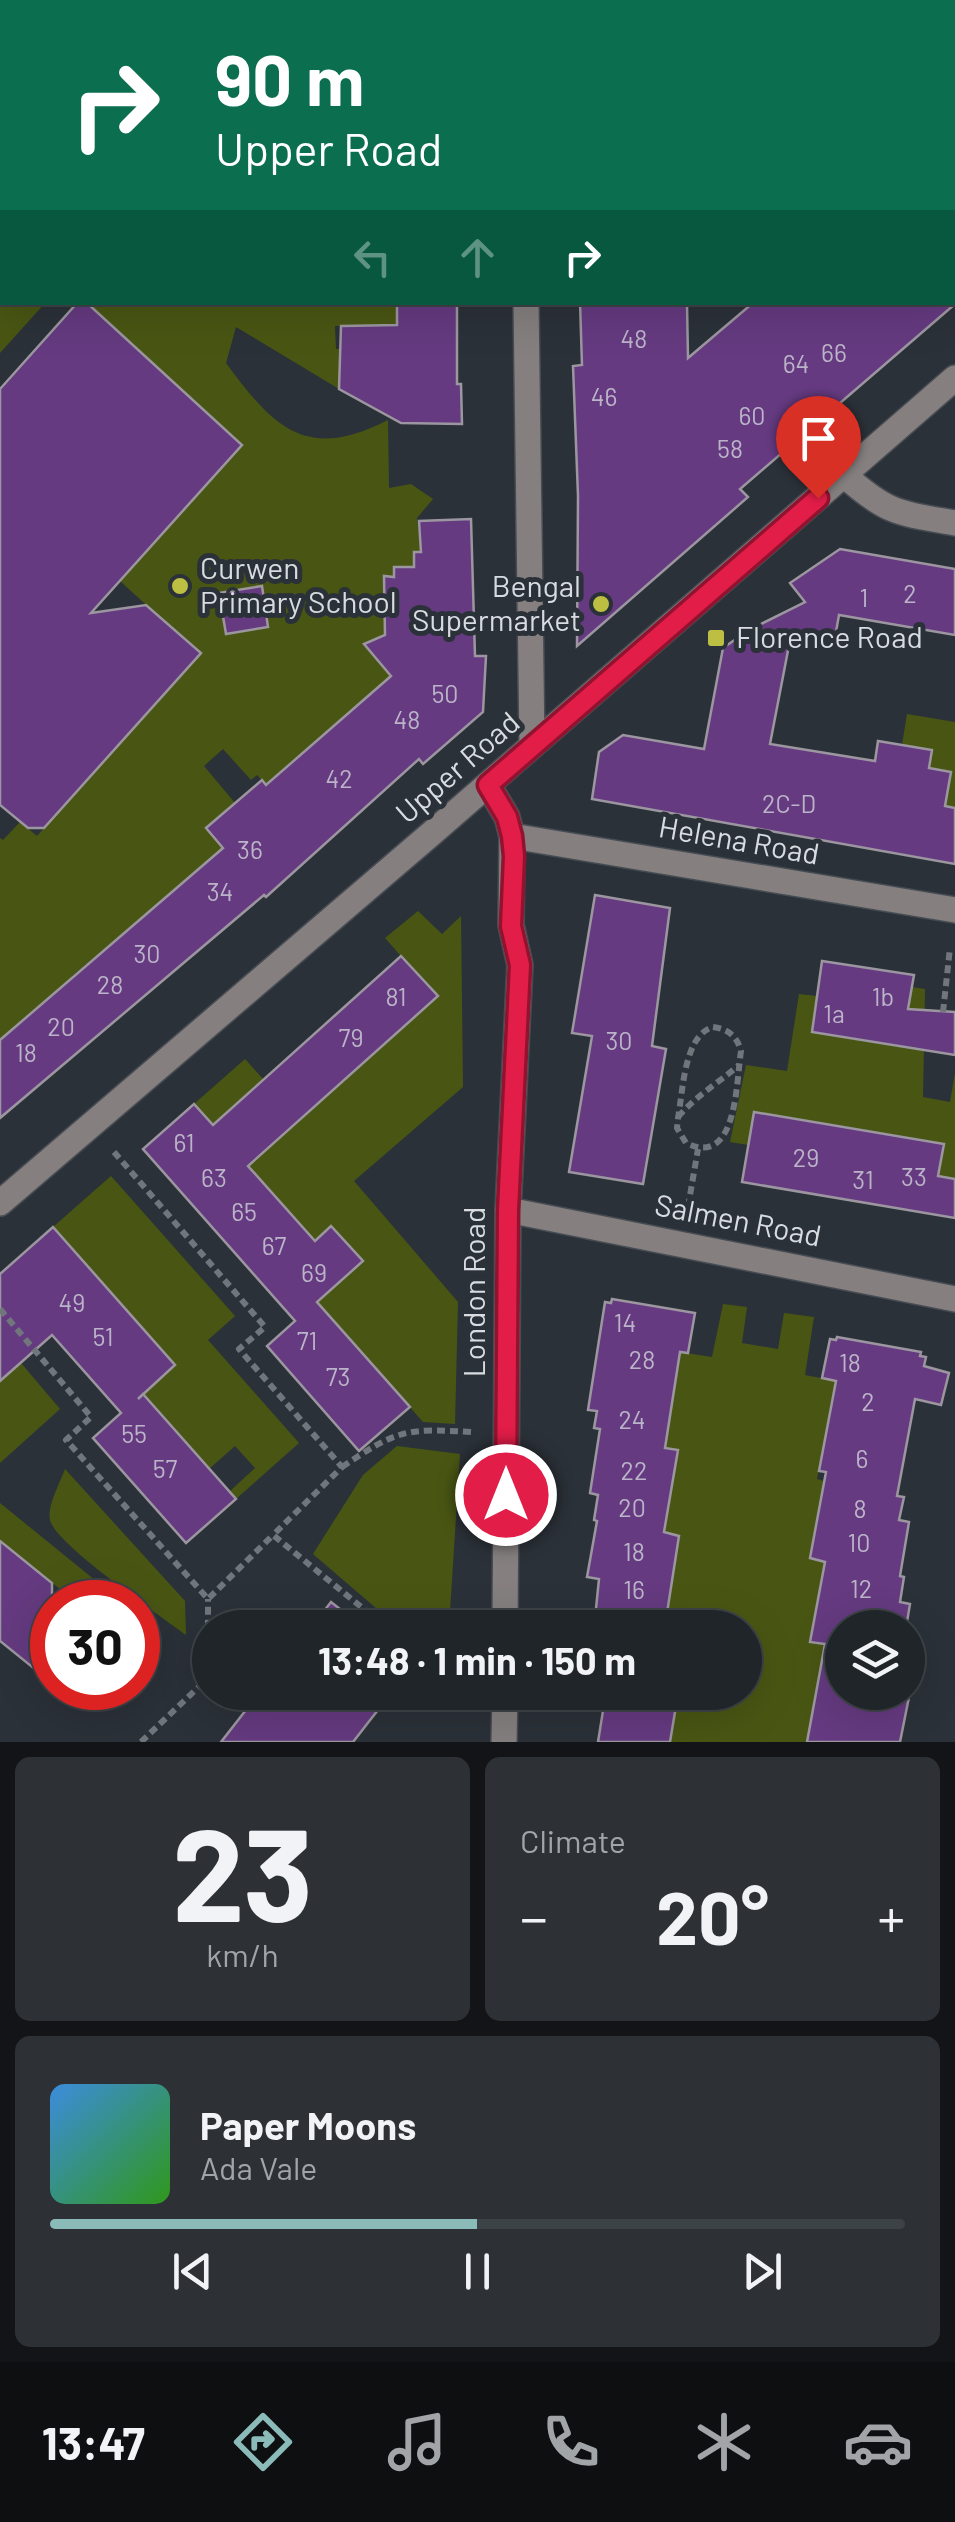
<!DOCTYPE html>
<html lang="en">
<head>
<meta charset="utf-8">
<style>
	:root { --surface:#20252a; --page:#2d3136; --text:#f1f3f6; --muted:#a2a5a8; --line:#3d4247; --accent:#8bbbb9 }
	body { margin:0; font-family:Barlow,sans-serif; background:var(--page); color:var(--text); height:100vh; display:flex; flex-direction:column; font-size:38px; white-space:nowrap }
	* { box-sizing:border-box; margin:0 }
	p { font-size:32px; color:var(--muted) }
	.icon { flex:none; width:55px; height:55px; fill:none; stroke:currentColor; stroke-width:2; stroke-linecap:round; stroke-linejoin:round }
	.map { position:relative; height:1742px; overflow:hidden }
	.drawer { display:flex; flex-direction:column; gap:15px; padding:15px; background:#121417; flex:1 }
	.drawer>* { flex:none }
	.hud { position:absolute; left:0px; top:0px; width:955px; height:305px; box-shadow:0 10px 40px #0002,0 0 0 2px var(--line); background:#0b6e4f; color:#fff; overflow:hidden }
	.fabs { position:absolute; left:825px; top:1610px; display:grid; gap:20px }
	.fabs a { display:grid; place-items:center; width:100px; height:100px; border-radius:50%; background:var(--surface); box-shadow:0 10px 40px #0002,0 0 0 2px var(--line); font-size:50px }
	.speed { position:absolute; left:30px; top:1580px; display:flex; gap:20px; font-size:50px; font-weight:700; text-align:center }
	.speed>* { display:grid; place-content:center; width:130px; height:130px; border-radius:50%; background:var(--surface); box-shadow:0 10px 40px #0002,0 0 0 2px var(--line); line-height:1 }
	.speed .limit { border:15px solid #d22; background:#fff; color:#111 }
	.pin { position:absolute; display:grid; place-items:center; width:85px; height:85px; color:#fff; margin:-102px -42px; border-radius:50% 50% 50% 0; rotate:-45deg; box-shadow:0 0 10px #0007 }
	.pin .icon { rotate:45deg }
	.me { position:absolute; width:110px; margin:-55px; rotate:0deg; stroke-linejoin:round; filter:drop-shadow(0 0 8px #0008) }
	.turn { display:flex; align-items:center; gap:35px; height:210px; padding:0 50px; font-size:45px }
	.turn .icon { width:130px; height:130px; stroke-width:2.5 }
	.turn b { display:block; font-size:70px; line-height:85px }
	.lanes { display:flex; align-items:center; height:95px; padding:0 50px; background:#0003; justify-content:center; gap:50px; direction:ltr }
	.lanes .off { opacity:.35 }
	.big { font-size:75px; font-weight:700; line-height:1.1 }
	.drawer .tile { flex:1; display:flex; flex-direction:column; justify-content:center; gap:15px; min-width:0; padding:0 35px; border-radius:15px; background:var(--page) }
	.drawer .dial { align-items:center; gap:0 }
	.dial b { font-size:130px; line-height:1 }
	.song { display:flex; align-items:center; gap:30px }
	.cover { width:120px; height:120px; border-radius:15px; background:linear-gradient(135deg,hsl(210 70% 55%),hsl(110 70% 35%)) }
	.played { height:10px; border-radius:5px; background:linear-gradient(90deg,var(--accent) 50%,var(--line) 50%) }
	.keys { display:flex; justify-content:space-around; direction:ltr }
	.heat { display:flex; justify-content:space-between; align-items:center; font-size:55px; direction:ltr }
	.drawer .tiles { flex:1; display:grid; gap:15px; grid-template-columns:1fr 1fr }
	.tile:last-child { grid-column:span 2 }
	.trip { position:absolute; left:192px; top:1610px; width:570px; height:100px; border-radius:50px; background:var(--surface); box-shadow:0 10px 40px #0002,0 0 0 2px var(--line); font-weight:700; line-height:100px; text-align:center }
	.dock { display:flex; height:160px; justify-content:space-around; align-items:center; background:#0d0f11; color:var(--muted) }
	.dock .icon { width:70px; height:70px }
	.dock .on { color:var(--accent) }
	.dock b { font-size:45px; color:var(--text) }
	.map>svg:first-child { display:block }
	.green { fill:#495613 }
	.building { fill:#653a80; stroke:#9b969f; stroke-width:2.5 }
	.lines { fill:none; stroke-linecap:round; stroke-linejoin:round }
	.minor-casing { stroke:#474c53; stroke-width:28 }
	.path { stroke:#71767d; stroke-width:6; stroke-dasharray:8 5; stroke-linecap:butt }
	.minor { stroke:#857f7f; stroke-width:25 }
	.route-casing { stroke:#92132f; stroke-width:25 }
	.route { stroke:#e11d48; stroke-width:18 }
	.poi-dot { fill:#bdbf43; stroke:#2b3138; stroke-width:4 }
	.labels { text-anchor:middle; stroke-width:10; stroke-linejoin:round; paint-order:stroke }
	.number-label { font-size:25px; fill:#bbb4c9 }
	.poi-label { font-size:30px; fill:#d8dce1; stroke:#2b3138; text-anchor:start }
	.street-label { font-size:30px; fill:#d8dce1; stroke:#2b3138 }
</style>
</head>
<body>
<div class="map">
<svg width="955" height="1742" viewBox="0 0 955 1742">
	<rect width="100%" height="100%" fill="#2b3138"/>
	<g class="green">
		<polygon points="0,238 2,302 45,303 0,353"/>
		<path d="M86,303H397V325L335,326L336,349H340L339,389L236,327L226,363C274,428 306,462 388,420L389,488L411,484L433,499L417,518L421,552H414V567H395L394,577L385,576L417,621L364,645L391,676L296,768L290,763L266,785L257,775L251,780L223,749L204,766L235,803L244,872L218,853L72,976L93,1002L0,1041V838L3,840L20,822L37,836L200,654L120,581L242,445Z"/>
		<polygon points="907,714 955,722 955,808 945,806 951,772 929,768 932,750 902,745"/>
		<polygon points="418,911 442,934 461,916 463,1087 354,1181 458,1302 455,1424 423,1422 317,1302 363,1260 332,1226 315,1241 194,1104 245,1059 300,1120 437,997 385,938"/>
		<polygon points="912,987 925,989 923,1097 950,1102 955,1073 955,1180 926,1175 931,1142 754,1112 748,1145 730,1142 746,1065 787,1071 799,994 817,996 812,1032 909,1010"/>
		<polygon points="111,1176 235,1316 208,1340 299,1443 236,1499 229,1492 255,1468 235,1446 209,1469 143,1394 175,1364 53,1227"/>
		<polygon points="723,1304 747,1307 742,1343 778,1349 784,1313 814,1317 805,1375 836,1381 817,1479 824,1481 810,1558 825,1562 810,1641 825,1644 822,1742 670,1742 677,1701 665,1698 666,1693 745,1692 745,1628 677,1627 679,1615 666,1613 679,1536 664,1532 678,1451 664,1448 680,1352 712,1357"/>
		<polygon points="21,1363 60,1409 0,1463 0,1381"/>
		<polygon points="397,1446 460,1454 449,1627 398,1627 313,1554 363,1475"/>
		<path d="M65,1469L185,1601L186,1635C161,1616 56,1545 50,1520C47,1506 60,1483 65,1469Z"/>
		<polygon points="0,1503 122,1602 76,1602 0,1541"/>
	</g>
	<g class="building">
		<polygon points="78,302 86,302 242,445 91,613 146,605 201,653 44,828 28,828 0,805 0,389"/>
		<polygon points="397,302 457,302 457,384 461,384 462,424 401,423 339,389 341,326 397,325"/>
		<polygon points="580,302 687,304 688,358 754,302 955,304 740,489 748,497 577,646 578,496 573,366 582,365"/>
		<polygon points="471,519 475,656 486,656 483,712 423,764 419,759 266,897 264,895 0,1118 0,1040 223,848 206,828 262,780 266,785 391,676 364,644 385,635 384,576 394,577 394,567 414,567 414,552 421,552 419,521"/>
		<polygon points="840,549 955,569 955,635 839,615 834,643 791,635 770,744 875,761 878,741 932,750 929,768 951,772 945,806 955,808 955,864 592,799 599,752 623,735 704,749 723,648 749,630 805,602 790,583"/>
		<polygon points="262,586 268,627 226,634 219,593"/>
		<polygon points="595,895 670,908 652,1046 666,1049 643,1184 569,1172 592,1036 572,1033"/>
		<polygon points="401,956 438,996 248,1166 315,1241 331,1226 363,1261 317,1302 410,1407 359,1451 267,1346 295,1321 143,1149 194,1104 213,1125"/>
		<polygon points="822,961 914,975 908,1009 955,1012 955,1055 812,1032"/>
		<polygon points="754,1112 944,1144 938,1176 955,1179 955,1218 742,1182"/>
		<polygon points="53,1227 175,1365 138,1399 143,1394 236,1499 186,1543 93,1438 121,1413 52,1335 0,1381 0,1274"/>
		<polygon points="612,1299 695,1313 688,1353 680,1352 665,1448 678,1450 664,1532 679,1536 667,1613 679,1615 677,1628 594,1628 599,1579 587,1577 597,1521 594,1520 598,1495 590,1493 600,1429 594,1428 597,1411 588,1410 605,1302 611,1303"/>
		<polygon points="837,1337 921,1352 920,1356 926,1357 924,1366 949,1373 941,1405 915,1399 897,1496 904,1497 899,1520 909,1522 900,1576 904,1577 900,1602 910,1604 906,1628 842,1628 842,1692 908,1692 908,1686 911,1687 900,1742 807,1742 825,1644 810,1642 825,1562 810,1558 826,1472 819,1471 836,1381 822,1378 830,1339 836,1340"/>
		<polygon points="0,1541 52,1583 52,1683 0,1641"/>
		<polygon points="331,1602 364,1628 311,1628"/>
		<polygon points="260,1692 392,1692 353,1742 221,1742"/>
		<polygon points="606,1692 666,1692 665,1698 677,1700 670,1742 598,1742"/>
	</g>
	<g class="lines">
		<g class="minor-casing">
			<g id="minor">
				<polyline points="277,0 282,2"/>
				<polyline points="523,0 523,2"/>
				<polyline points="791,0 795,2"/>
				<polyline points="567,2 606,0"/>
				<polyline points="952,180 955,183"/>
				<polyline points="526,302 532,746"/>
				<path d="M844,475C888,514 898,513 955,523"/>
				<polyline points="488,785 507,817 512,836 511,925 520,965 508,1210 505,1628"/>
				<polyline points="512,836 955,910"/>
				<polyline points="0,1203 432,833 955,378"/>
				<polyline points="508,1210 955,1299"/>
				<polyline points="504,1742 505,1692"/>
			</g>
		</g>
		<g class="path">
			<polyline points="943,1012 950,948"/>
			<path d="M713,1027C728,1029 737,1036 741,1051C736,1084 737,1168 686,1143L677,1128L678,1118C683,1091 684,1035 713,1027Z"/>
			<path d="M678,1117C697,1095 717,1084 739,1065"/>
			<polyline points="114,1152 265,1327 239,1349 342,1467 273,1535"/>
			<polyline points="688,1207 698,1149"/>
			<polyline points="0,1309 91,1417 66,1440 208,1599 273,1535 387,1628"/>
			<path d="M342,1467C397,1430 405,1428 471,1432"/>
			<polyline points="141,1742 208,1678 208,1599"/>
		</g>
		<use href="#minor" class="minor"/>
	</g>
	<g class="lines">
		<g class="route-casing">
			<polyline id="route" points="506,1495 508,1210 520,965 511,926 514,856 512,836 507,817 488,785 818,498"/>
		</g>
		<use href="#route" class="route"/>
	</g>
	<g class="poi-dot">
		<circle cx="180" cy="586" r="10"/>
		<circle cx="601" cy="604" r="10"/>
		<rect x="706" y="628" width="20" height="20" rx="5"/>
	</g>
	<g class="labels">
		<g class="number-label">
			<text x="634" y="348">48</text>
			<text x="834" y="362">66</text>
			<text x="796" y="373">64</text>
			<text x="604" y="406">46</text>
			<text x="752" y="425">60</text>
			<text x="730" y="458">58</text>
			<text x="910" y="603">2</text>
			<text x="864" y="607">1</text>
			<text x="445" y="703">50</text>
			<text x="407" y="729">48</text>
			<text x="339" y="788">42</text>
			<text x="789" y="813">2C-D</text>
			<text x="250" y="859">36</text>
			<text x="220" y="901">34</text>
			<text x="147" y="963">30</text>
			<text x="110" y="994">28</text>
			<text x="396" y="1006">81</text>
			<text x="883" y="1006">1b</text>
			<text x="834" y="1023">1a</text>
			<text x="61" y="1036">20</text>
			<text x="351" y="1047">79</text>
			<text x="619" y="1050">30</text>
			<text x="26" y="1062">18</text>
			<text x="184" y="1152">61</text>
			<text x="806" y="1167">29</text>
			<text x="914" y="1186">33</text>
			<text x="214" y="1187">63</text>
			<text x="863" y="1189">31</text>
			<text x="244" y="1221">65</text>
			<text x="274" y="1255">67</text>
			<text x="314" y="1282">69</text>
			<text x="72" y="1312">49</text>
			<text x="625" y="1332">14</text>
			<text x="103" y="1346">51</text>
			<text x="307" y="1350">71</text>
			<text x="642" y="1369">28</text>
			<text x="850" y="1372">18</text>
			<text x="338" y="1386">73</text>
			<text x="868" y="1411">2</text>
			<text x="632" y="1429">24</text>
			<text x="134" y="1443">55</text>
			<text x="862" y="1468">6</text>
			<text x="165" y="1478">57</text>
			<text x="634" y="1480">22</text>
			<text x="632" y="1517">20</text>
			<text x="860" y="1518">8</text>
			<text x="859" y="1552">10</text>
			<text x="634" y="1561">18</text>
			<text x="861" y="1598">12</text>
			<text x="634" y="1599">16</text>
		</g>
		<g class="poi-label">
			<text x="200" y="579">Curwen<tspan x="200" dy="34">Primary School</tspan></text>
			<text x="581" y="597" text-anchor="end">Bengal<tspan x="581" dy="34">Supermarket</tspan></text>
			<text x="736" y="648">Florence Road</text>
		</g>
		<g class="street-label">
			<text transform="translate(458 768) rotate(-41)" y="10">Upper Road</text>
			<text transform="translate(739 841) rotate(10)" y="10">Helena Road</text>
			<text transform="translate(738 1221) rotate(11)" y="10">Salmen Road</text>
			<text transform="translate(475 1292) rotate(-90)" y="10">London Road</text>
		</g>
	</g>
</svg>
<div class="fabs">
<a><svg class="icon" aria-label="layers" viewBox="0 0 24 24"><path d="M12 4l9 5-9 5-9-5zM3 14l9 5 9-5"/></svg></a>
</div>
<div class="speed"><div class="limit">30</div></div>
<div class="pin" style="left:818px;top:498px;background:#d93025"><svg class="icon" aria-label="arrive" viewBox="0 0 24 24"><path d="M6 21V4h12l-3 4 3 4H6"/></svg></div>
<svg class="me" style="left:506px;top:1495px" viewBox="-20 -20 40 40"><circle r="17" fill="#e11d48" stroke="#fff" stroke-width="3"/><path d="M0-11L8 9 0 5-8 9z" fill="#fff"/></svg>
<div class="trip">13:48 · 1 min · 150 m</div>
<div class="hud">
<div class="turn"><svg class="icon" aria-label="right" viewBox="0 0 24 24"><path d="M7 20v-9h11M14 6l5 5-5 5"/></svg><div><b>90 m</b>Upper Road</div></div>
<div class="lanes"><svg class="icon off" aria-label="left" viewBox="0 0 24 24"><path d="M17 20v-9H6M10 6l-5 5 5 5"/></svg><svg class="icon off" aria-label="ahead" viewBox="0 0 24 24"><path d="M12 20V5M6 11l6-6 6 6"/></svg><svg class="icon" aria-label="right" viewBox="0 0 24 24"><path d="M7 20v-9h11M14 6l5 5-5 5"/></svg></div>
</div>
</div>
<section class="drawer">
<div class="tiles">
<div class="tile dial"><b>23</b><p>km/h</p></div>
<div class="tile"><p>Climate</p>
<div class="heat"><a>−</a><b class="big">20°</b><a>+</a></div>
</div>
<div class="tile">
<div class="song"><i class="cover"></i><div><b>Paper Moons</b><p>Ada Vale</p></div></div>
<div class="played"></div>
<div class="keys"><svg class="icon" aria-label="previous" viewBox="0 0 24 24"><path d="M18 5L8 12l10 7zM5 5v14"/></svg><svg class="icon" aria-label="pause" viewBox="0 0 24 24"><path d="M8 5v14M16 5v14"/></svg><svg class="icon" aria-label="next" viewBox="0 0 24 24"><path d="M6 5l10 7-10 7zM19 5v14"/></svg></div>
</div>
</div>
</section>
<nav class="dock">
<b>13:47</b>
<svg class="icon on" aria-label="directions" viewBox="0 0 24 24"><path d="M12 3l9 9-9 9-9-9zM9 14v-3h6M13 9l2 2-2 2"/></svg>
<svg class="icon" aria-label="music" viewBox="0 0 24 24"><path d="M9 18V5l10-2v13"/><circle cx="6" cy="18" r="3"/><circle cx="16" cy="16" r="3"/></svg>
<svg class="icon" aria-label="phone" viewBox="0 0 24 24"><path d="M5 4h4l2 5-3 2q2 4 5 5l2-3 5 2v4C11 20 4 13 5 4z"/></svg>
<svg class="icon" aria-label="climate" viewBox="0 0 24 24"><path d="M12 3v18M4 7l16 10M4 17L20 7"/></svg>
<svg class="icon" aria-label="car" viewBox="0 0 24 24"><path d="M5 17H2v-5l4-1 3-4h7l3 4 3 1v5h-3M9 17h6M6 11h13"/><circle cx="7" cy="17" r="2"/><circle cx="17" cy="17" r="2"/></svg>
</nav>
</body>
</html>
